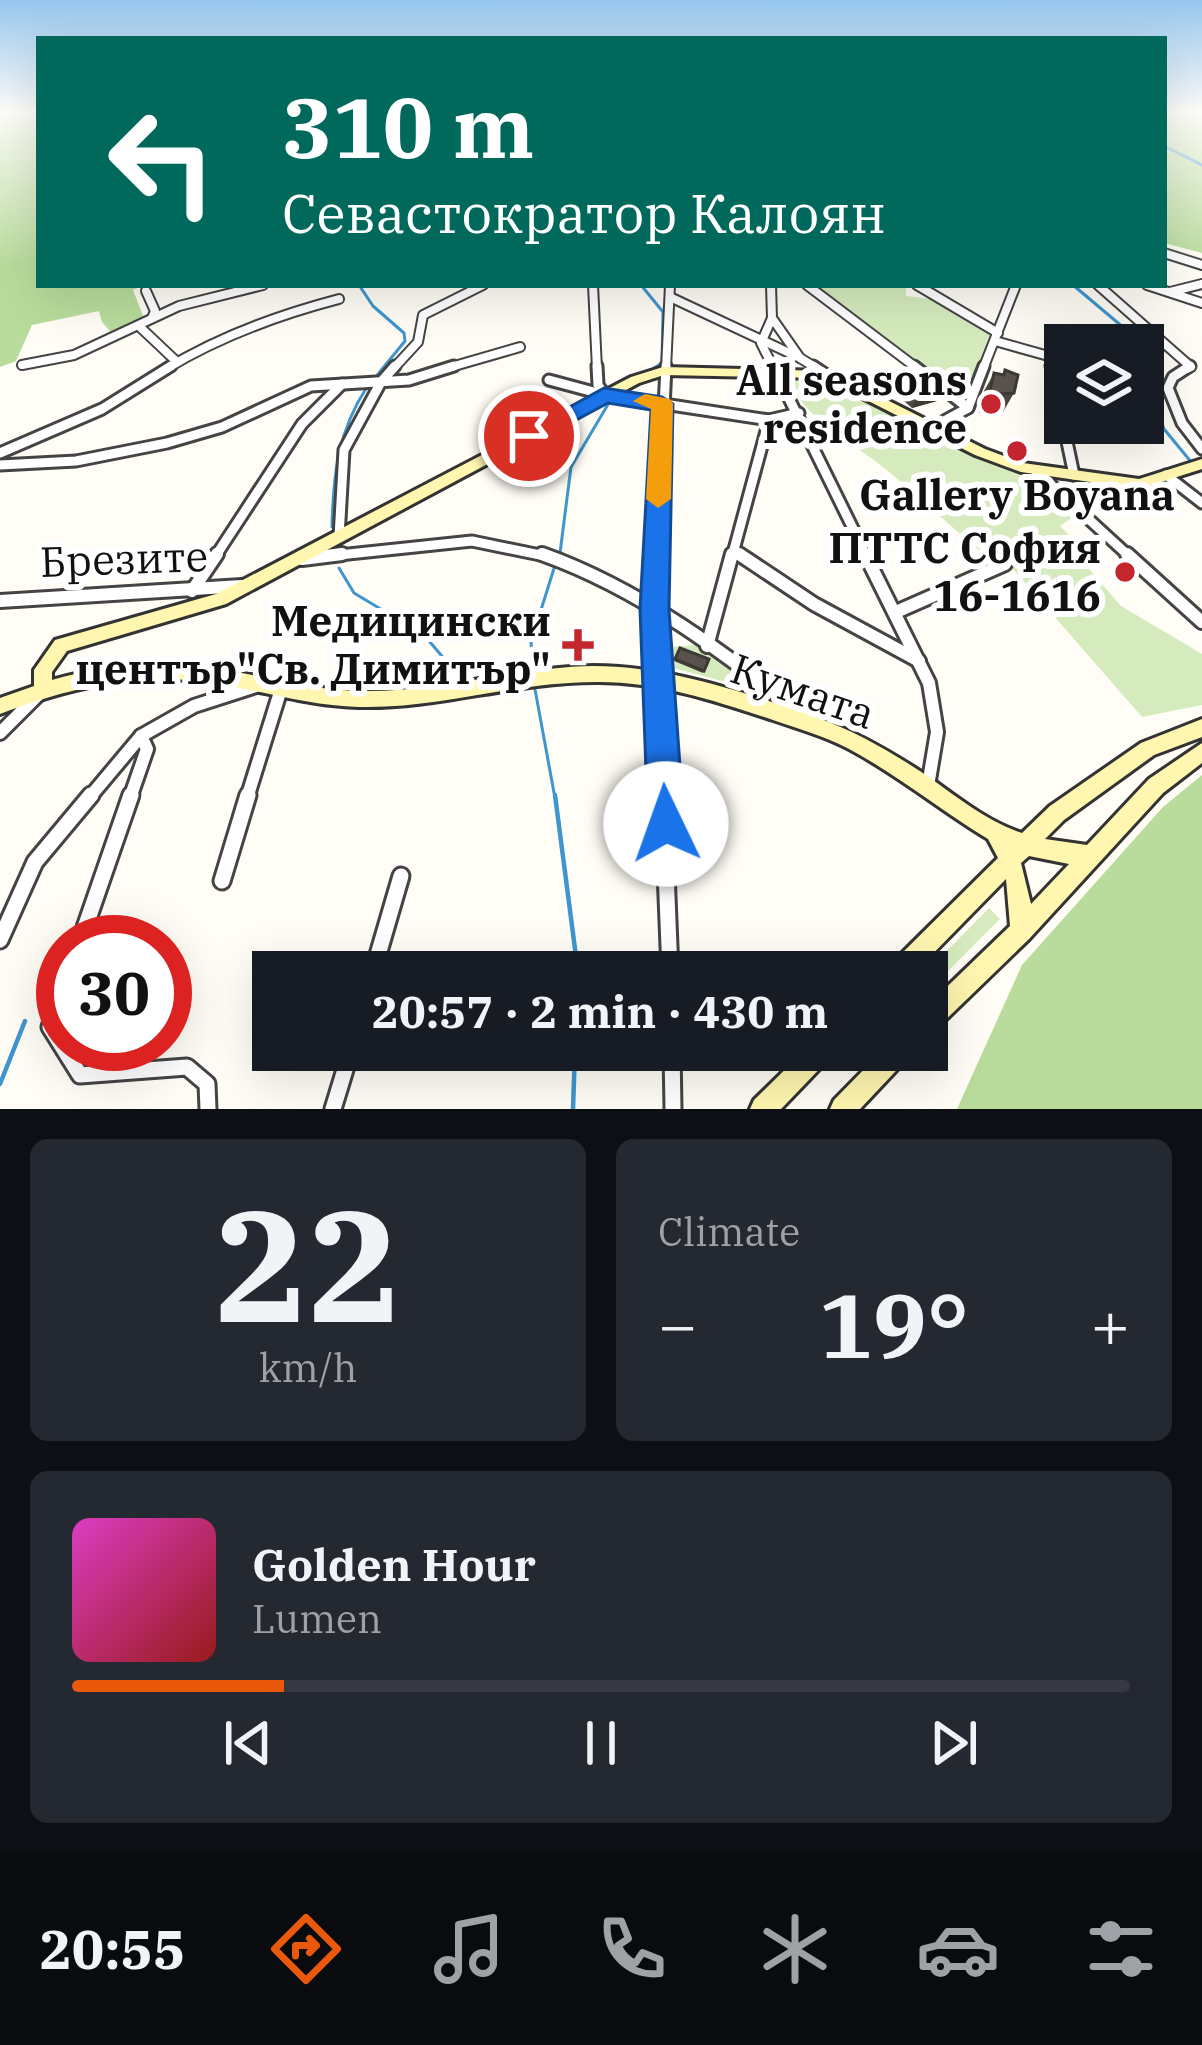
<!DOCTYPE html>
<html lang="en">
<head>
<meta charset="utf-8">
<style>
	:root { --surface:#171b24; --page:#242831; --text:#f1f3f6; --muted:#9ea1a6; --line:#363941; --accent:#ea580c }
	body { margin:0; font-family:"IBM Plex Serif",serif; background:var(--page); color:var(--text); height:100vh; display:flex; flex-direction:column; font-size:45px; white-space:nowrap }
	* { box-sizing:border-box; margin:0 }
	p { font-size:39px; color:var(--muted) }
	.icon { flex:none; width:66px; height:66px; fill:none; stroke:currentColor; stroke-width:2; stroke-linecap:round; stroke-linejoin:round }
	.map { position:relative; height:1109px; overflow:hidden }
	.sheet { display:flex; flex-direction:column; gap:30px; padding:30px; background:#0d0f14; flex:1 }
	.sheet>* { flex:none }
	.guide { position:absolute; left:36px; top:36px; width:1131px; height:252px; border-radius:0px; box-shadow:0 12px 48px #0002; background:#00695c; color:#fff; overflow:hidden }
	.tools { position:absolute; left:1044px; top:324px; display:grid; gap:24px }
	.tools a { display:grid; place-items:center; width:120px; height:120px; border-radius:0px; background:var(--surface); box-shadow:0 12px 48px #0002; font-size:60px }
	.speed { position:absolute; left:36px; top:915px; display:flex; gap:24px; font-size:60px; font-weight:700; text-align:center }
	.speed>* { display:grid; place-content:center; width:156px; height:156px; border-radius:50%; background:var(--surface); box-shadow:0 12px 48px #0002; line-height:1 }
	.speed .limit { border:18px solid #d22; background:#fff; color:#111 }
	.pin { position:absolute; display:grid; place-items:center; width:102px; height:102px; color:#fff; margin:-51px; border:6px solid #fff; border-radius:50%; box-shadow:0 3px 12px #0007 }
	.me { position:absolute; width:132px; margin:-66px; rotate:357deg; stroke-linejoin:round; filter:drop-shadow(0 0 9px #0008) }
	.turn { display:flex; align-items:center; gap:42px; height:252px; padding:0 48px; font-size:54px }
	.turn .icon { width:156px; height:156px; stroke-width:2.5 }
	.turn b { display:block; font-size:84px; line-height:102px }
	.big { font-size:90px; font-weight:700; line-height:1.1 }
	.sheet .card { flex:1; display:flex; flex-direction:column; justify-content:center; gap:18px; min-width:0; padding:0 42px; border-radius:18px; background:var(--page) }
	.sheet .dial { align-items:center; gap:0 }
	.dial b { font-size:156px; line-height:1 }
	.song { display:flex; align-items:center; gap:36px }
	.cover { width:144px; height:144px; border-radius:18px; background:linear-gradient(135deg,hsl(310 70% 55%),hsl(0 70% 35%)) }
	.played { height:12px; border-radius:6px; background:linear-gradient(90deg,var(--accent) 20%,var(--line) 20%) }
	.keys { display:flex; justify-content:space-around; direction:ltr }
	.heat { display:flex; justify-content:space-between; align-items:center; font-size:66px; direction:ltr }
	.sheet .tiles { flex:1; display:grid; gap:30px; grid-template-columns:1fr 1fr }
	.card:last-child { grid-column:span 2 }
	.trip { position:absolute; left:252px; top:951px; width:696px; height:120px; border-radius:0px; background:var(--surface); box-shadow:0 12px 48px #0002; font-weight:700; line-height:120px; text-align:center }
	.menu { display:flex; height:192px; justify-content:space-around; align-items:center; background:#090b0e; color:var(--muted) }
	.menu .icon { width:84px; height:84px }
	.menu .selected { color:var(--accent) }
	.menu b { font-size:54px; color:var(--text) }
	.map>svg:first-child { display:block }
	.green { fill:#d5ebbd }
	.forest { fill:#b9dc9c }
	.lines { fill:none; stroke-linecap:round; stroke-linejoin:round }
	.stream-far1 { stroke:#3f96cf; stroke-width:3 }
	.stream { stroke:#3f96cf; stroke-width:4.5 }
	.minor-far3-casing { stroke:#444; stroke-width:12 }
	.minor-far2-casing { stroke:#444; stroke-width:15 }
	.minor-far1-casing { stroke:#444; stroke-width:18 }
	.minor-casing { stroke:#444; stroke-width:21 }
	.secondary-casing { stroke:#333; stroke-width:6 }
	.minor-far3 { stroke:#fff; stroke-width:8 }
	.minor-far2 { stroke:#fff; stroke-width:9 }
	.minor-far1 { stroke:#fff; stroke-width:12 }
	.minor { stroke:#fff; stroke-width:15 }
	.secondary { fill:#fff6b0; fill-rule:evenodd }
	.wall { fill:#4d4742 }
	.shaded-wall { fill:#3f3936 }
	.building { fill:#5a524d; stroke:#3f3936; stroke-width:3 }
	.route { fill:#1a73e8; stroke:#114b97; stroke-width:3 }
	.slow { fill:#f59e0b }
	.poi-dot { fill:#c4262e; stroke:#fff; stroke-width:4.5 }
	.labels { text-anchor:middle; stroke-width:12; stroke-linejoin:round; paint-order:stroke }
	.poi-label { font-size:42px; font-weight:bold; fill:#111; stroke:#fff; text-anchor:end }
	.street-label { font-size:42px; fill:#111; stroke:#fff }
</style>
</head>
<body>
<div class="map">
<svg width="1202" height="1109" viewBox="0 0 1202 1109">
	<rect width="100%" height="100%" fill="#fffdf5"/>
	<g class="green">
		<polygon points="810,285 906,285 906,296 931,299 989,335 970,391 940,385 923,367"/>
		<path d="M798,377L841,385L962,449L1037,478L1076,515L1060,526L1076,542L1071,548L1121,606L1202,654V705L1142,717L1013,569L1007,572C963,540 926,501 883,467C850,441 812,422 790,386Z"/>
		<polygon points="695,645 763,692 666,666 667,647"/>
		<polygon points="989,908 1000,919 927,992 926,972"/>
	</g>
	<g class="forest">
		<polygon points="0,111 39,111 39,285 143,285 133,290 145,321 116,338 102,322 99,311 32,325 16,361 0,367"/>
		<polygon points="1164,111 1202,111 1202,253 1164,243"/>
		<polygon points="1202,775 1202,1109 957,1109 1022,965 1163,807"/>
	</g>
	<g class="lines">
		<g class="stream-far1">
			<polyline points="1164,146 1202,165"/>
			<polyline points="359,285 373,306 404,333 405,341 374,379"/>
			<polyline points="641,285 663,312 662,363 654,368"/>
			<polyline points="1073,285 1124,328 1143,351"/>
			<polyline points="1143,371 1164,429 1192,463"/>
			<path d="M332,527C333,475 338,431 367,387"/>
			<polyline points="560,553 571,467 610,401"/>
			<polyline points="339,568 354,593 424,635 452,668"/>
			<polyline points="534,675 531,642 556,562"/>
			<polyline points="534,684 555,798"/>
		</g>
		<g class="stream">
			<polyline points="555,795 578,972"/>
			<polyline points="0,1084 25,1021"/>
			<polyline points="573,1109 575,1050"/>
		</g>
		<g class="minor-far3-casing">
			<g id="minor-far3">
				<polyline points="1164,253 1202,265"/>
				<polyline points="593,285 597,369"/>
				<polyline points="771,285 772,318 761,343 774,369"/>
				<polyline points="807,285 918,369"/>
				<polyline points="917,285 998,333"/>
				<polyline points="1098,285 1191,367 1187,369"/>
				<polyline points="1147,285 1202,303"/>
				<polyline points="146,291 155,311 152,318"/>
				<polyline points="1170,292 1202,284"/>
				<polyline points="670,297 800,358"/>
				<polyline points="772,318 800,358 818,369"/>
				<polyline points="141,328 177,362"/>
				<polyline points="995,341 1052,357 1051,369"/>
				<polyline points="22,365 74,355 179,306 263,285"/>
				<path d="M166,369C220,336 278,315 339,299"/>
				<polyline points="393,369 418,342 423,315 483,285"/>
				<polyline points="444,369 520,347"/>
				<polyline points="666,369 670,285"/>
				<polyline points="983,369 1016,285"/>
			</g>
		</g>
		<g class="minor-far2-casing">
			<g id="minor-far2">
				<polyline points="597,366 598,385 605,395"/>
				<polyline points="773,366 867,557"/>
				<polyline points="813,366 825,374"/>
				<polyline points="914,366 968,408"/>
				<polyline points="1051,366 1074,475"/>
				<polyline points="1190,366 1173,377 1168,388 1182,423 1202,449"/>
				<polyline points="549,380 605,395 769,420"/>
				<polyline points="933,427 968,408 984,366"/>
				<polyline points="0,453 102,409 171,366"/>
				<polyline points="0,465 76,461 167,443 222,427 311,386 409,380 454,366"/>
				<polyline points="1035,470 1130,557"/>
				<polyline points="1166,475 1202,503"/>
				<polyline points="339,537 344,450 381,382 395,366"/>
				<polyline points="734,550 744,557"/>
				<polyline points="215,557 302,424 342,384"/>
				<polyline points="320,557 472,541 550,557"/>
				<polyline points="657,557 666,366"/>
				<polyline points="732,557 769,420 799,413"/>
			</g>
		</g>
		<g class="minor-far1-casing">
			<g id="minor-far1">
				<path d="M542,554C643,590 725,654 809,719"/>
				<polyline points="658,554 655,609 663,798"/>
				<polyline points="739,554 814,604 919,661"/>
				<polyline points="865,554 929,683 937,732 928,786"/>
				<polyline points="1127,554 1202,622"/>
				<polyline points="302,559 342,554"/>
				<polyline points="192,591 217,554"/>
				<polyline points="0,601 242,586"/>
				<polyline points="896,612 1005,564"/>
				<polyline points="707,646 732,554"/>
				<polyline points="0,733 41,692"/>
				<polyline points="89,798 141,736 194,706 256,686"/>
				<polyline points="130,798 147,749 141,736"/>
				<polyline points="247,798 281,689"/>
			</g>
		</g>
		<g class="minor-casing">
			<g id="minor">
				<polyline points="663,795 670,972"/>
				<polyline points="222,881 248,795"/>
				<polyline points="0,940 35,862 91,795"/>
				<polyline points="80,942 131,795"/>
				<polyline points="373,972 401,876"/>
				<polyline points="63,990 50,1027 80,1075 187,1067 207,1084 208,1109"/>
				<polyline points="672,1050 673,1109"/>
				<polyline points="333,1109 351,1050"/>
			</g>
		</g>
		<g class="secondary-casing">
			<g id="secondary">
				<path d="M663,367L829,371L985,449L1023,463L1139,479L1202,459V469L1139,489L1021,472L975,455L823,378L664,375L639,383L226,604L67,651L52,672V680C102,666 153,660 205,667C256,673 306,690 358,691C438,693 515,667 594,666C669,666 746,693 816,717C857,732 893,753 929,777C958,798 988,822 1022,833L1050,806L1141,743L1202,719V737L1154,755L1064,820L1045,839L1087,845L1149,779L1202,743V763L1163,793L1029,939L935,1030L927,1034V1006L1010,926L1006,879L915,972H888L891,964L998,858L988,839C943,812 903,779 858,754C831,738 802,730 773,720C716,701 656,681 595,682C515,682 438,709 359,707C307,706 257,689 205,682C134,672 66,689 0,714V698L34,686V670L55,640L216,594L631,377ZM1029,856L1069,864L1031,904L1021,863Z"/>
				<polygon points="805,1050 834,1050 830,1058 781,1109 750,1109 754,1100"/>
				<polygon points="883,1050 912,1050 908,1058 860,1109 830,1109 834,1100"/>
			</g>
		</g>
		<use href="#minor-far3" class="minor-far3"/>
		<use href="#minor-far2" class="minor-far2"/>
		<use href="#minor-far1" class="minor-far1"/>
		<use href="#minor" class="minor"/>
		<use href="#secondary" class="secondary"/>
	</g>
	<g class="wall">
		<polygon points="1005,370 1014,393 1003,412 979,413 984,391 994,373 1002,375"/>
		<polygon points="908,376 942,391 937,401 912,408 897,395"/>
		<polygon points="675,659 709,659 703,673 674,661"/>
	</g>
	<polygon class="shaded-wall" points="942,391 937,401 912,408 917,398"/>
	<g class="building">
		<polygon points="1005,370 1018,375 1014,393 989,395 994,373 1004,375"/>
		<polygon points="917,372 942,391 917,398 901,386 914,381 908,376"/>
		<polygon points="680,648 709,659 704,671 675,659"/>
	</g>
	<linearGradient id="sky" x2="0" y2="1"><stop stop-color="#95c6ee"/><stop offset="0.42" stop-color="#fffefa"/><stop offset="1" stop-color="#fffefa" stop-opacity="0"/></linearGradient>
	<rect width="1202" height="266" fill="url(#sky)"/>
	<polygon class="route" points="604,388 662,397 673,404 669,609 684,824 678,836 666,842 653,836 648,824 640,609 651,410 608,403 537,441 520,441 517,436"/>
	<polygon class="slow" points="645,394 670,399 673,404 671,499 658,508 646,499 651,409 633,401"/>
	<g class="poi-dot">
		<circle cx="991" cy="404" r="12"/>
		<circle cx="1017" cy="451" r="12"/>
		<circle cx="1125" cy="572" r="12"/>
		<path d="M572 627h12v12h12v12h-12v12h-12v-12h-12v-12h12z"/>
	</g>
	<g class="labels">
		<g class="poi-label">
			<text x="967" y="395">All seasons<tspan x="967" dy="48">residence</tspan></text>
			<text x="1017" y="510" text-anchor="middle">Gallery Boyana</text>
			<text x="1101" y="563">ПТТС София<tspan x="1101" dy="48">16-1616</tspan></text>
			<text x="551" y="636">Медицински<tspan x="551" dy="48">център"Св. Димитър"</tspan></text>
		</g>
		<g class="street-label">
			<text transform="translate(124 559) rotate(-2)" y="15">Брезите</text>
			<text transform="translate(803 691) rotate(19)" y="15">Кумата</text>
		</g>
	</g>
</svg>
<div class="tools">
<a><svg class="icon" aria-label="layers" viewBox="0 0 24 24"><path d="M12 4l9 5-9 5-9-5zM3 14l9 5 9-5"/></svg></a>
</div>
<div class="speed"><div class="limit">30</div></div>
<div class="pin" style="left:529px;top:436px;background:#d93025"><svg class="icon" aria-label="arrive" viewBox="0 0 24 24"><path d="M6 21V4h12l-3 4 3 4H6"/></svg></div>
<svg class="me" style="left:666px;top:824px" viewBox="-20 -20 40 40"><circle r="19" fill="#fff"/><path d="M0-13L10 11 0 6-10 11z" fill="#1a73e8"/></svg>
<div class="trip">20:57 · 2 min · 430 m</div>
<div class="guide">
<div class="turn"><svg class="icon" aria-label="left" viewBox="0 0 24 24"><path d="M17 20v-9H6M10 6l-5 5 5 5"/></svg><div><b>310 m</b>Севастократор Калоян</div></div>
</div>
</div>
<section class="sheet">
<div class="tiles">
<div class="card dial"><b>22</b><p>km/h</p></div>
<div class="card"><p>Climate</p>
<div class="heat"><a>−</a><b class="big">19°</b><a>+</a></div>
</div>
<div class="card">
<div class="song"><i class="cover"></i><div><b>Golden Hour</b><p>Lumen</p></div></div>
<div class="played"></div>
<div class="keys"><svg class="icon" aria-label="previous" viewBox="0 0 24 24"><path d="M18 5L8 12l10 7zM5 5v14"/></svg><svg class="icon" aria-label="pause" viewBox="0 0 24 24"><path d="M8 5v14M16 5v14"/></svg><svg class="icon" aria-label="next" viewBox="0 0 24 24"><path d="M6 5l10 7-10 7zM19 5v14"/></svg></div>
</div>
</div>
</section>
<nav class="menu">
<b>20:55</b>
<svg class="icon selected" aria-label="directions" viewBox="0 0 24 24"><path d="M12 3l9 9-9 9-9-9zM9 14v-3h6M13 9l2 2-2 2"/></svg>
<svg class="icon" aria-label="music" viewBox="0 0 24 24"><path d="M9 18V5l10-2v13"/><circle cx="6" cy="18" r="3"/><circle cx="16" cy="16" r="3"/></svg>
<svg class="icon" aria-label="phone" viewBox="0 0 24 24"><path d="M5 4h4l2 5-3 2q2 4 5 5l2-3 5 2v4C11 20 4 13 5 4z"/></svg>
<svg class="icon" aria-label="climate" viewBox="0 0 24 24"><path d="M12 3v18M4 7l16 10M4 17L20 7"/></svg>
<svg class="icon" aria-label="car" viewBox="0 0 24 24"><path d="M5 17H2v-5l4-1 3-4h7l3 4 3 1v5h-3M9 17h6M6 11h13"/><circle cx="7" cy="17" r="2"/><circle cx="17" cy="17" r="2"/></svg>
<svg class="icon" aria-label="filters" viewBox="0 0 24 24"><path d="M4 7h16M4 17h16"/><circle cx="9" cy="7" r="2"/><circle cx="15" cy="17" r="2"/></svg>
</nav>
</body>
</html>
